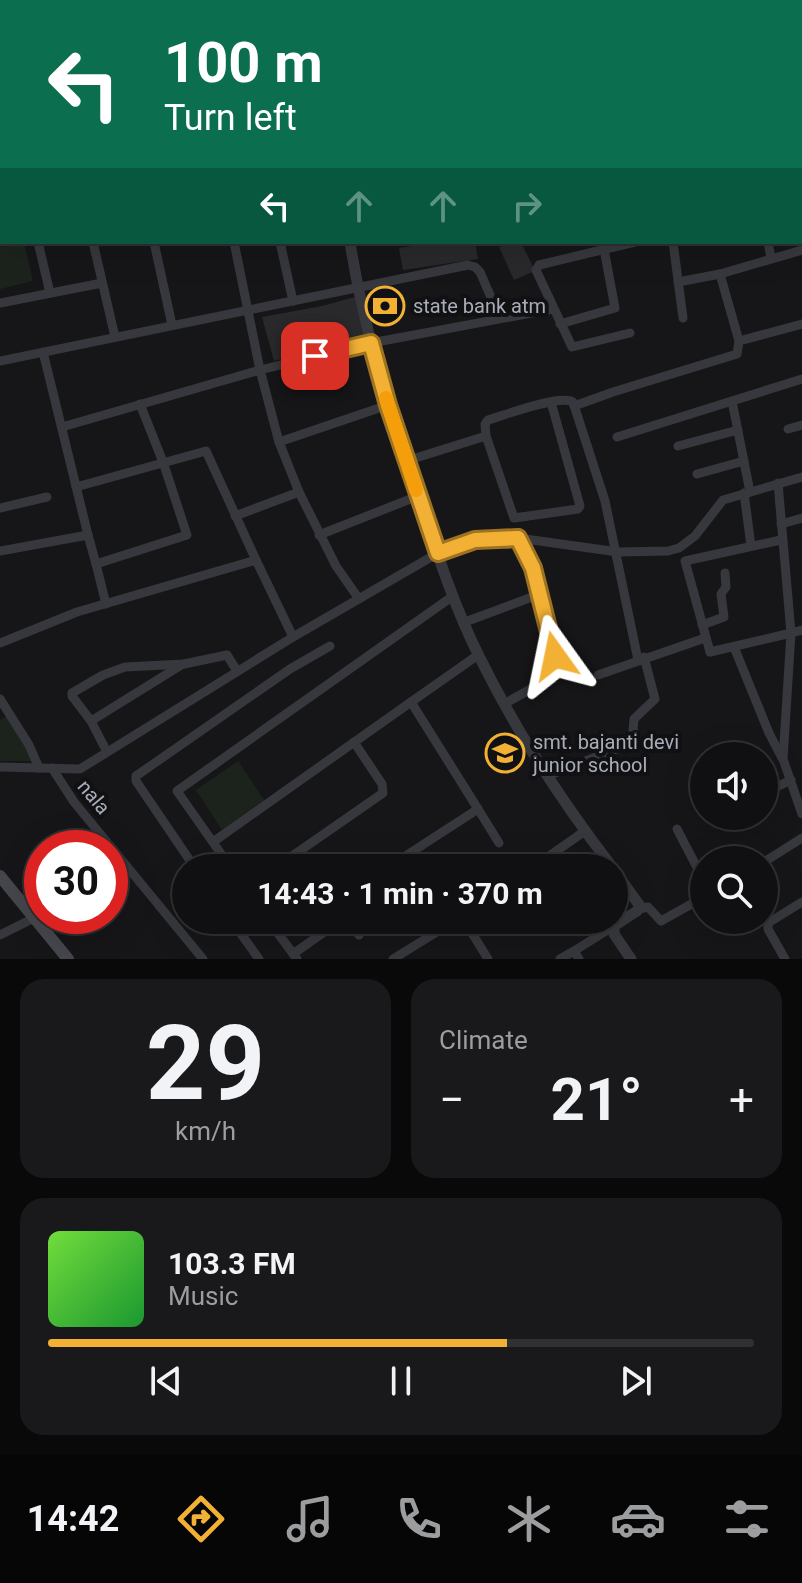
<!DOCTYPE html>
<html lang="en">
<head>
<meta charset="utf-8">
<style>
	:root { --surface:#101012; --page:#19191b; --text:#f1f3f6; --muted:#9c9d9f; --line:#303032; --accent:#f2b134 }
	body { margin:0; font-family:Roboto,sans-serif; background:var(--page); color:var(--text); height:100vh; display:flex; flex-direction:column; font-size:30px; white-space:nowrap }
	* { box-sizing:border-box; margin:0 }
	p { font-size:26px; color:var(--muted) }
	.icon { flex:none; width:44px; height:44px; fill:none; stroke:currentColor; stroke-width:2; stroke-linecap:round; stroke-linejoin:round }
	.map { position:relative; height:959px; overflow:hidden }
	.sheet { display:flex; flex-direction:column; gap:20px; padding:20px; background:#09090a; flex:1 }
	.sheet>* { flex:none }
	.top-card { position:absolute; left:0px; top:0px; width:802px; height:244px; box-shadow:0 8px 32px #0002,0 0 0 2px var(--line); background:#0b6e4f; color:#fff; overflow:hidden }
	.fabs { position:absolute; left:690px; top:742px; display:grid; gap:16px }
	.fabs a { display:grid; place-items:center; width:88px; height:88px; border-radius:50%; background:var(--surface); box-shadow:0 8px 32px #0002,0 0 0 2px var(--line); font-size:40px }
	.speed { position:absolute; left:24px; top:830px; display:flex; gap:16px; font-size:40px; font-weight:700; text-align:center }
	.speed>* { display:grid; place-content:center; width:104px; height:104px; border-radius:50%; background:var(--surface); box-shadow:0 8px 32px #0002,0 0 0 2px var(--line); line-height:1 }
	.speed .limit { border:12px solid #d22; background:#fff; color:#111 }
	.pin { position:absolute; display:grid; place-items:center; width:68px; height:68px; color:#fff; margin:-34px; border-radius:16px; box-shadow:0 4px 12px #0006 }
	.me { position:absolute; width:88px; margin:-44px; rotate:348deg; stroke-linejoin:round; filter:drop-shadow(0 0 6px #0008) }
	.turn { display:flex; align-items:center; gap:28px; height:168px; padding:0 32px; font-size:36px }
	.turn .icon { width:104px; height:104px; stroke-width:2.5 }
	.turn b { display:block; font-size:56px; line-height:68px }
	.lanes { display:flex; align-items:center; height:76px; padding:0 32px; background:#0003; justify-content:center; gap:40px; direction:ltr }
	.lanes .off { opacity:.35 }
	.big { font-size:60px; font-weight:700; line-height:1.1 }
	.sheet .card { flex:1; display:flex; flex-direction:column; justify-content:center; gap:12px; min-width:0; padding:0 28px; border-radius:24px; background:var(--page) }
	.sheet .dial { align-items:center; gap:0 }
	.dial b { font-size:104px; line-height:1 }
	.song { display:flex; align-items:center; gap:24px }
	.cover { width:96px; height:96px; border-radius:12px; background:linear-gradient(135deg,hsl(100 70% 55%),hsl(130 70% 35%)) }
	.played { height:8px; border-radius:4px; background:linear-gradient(90deg,var(--accent) 65%,var(--line) 65%) }
	.keys { display:flex; justify-content:space-around; direction:ltr }
	.heat { display:flex; justify-content:space-between; align-items:center; font-size:44px; direction:ltr }
	.sheet .tiles { flex:1; display:grid; gap:20px; grid-template-columns:1fr 1fr }
	.card:last-child { grid-column:span 2 }
	.trip { position:absolute; left:172px; top:854px; width:456px; height:80px; border-radius:40px; background:var(--surface); box-shadow:0 8px 32px #0002,0 0 0 2px var(--line); font-weight:700; line-height:80px; text-align:center }
	.menu { display:flex; height:128px; justify-content:space-around; align-items:center; background:#060607; color:var(--muted) }
	.menu .icon { width:56px; height:56px }
	.menu .selected { color:var(--accent) }
	.menu b { font-size:36px; color:var(--text) }
	.map>svg:first-child { display:block }
	.green { fill:#1c231d }
	.building { fill:#29292c }
	.lines { fill:none; stroke-linecap:round; stroke-linejoin:round }
	.minor { stroke:#37383d; stroke-width:9 }
	.tertiary { stroke:#37383d; stroke-width:11 }
	.secondary { stroke:#45474d; stroke-width:12 }
	.route-casing { stroke:#9d7322; stroke-width:20 }
	.route { stroke:#f2b134; stroke-width:14 }
	.slow { stroke:#f59e0b; stroke-width:14 }
	.labels { text-anchor:middle; stroke-width:8; stroke-linejoin:round; paint-order:stroke }
	.poi-label { font-size:20px; fill:#a8adb8; stroke:#111113; text-anchor:start }
	.street-label { font-size:20px; fill:#a8adb8; stroke:#111113 }
</style>
</head>
<body>
<div class="map">
<svg width="802" height="959" viewBox="0 0 802 959">
	<rect width="100%" height="100%" fill="#161618"/>
	<g class="green">
		<polygon points="0,226 2,226 2,242 24,242 33,281 0,289"/>
		<polygon points="7,716 33,761 0,761 0,720"/>
		<polygon points="238,761 264,800 222,830 196,790"/>
	</g>
	<g class="building">
		<polygon points="437,242 475,242 478,259 403,270 399,248"/>
		<polygon points="511,242 521,242 535,271 514,280 499,247"/>
		<polygon points="358,296 366,335 274,361 262,317 322,306"/>
		<polygon points="558,853 566,868 534,868"/>
	</g>
	<g class="lines">
		<g class="minor">
			<polyline points="67,0 69,2"/>
			<polyline points="249,0 250,2"/>
			<polyline points="521,0 522,2"/>
			<polyline points="13,2 17,0"/>
			<polyline points="181,2 184,0"/>
			<polyline points="310,2 314,0"/>
			<polyline points="444,2 447,0"/>
			<polyline points="639,2 643,0"/>
			<polyline points="706,2 711,0"/>
			<polyline points="0,10 2,9"/>
			<polyline points="0,108 2,107"/>
			<polyline points="0,136 2,142"/>
			<polyline points="0,210 2,209"/>
			<polyline points="38,242 50,293"/>
			<polyline points="93,242 115,337"/>
			<polyline points="154,242 172,325"/>
			<polyline points="280,242 293,301"/>
			<polyline points="673,242 683,318"/>
			<polyline points="768,242 771,258"/>
			<polyline points="802,250 720,274 739,341 802,324"/>
			<polyline points="678,282 720,274"/>
			<polyline points="0,303 102,283"/>
			<polyline points="560,324 615,308 604,249"/>
			<polyline points="630,333 572,347 536,270 539,265 635,242"/>
			<polyline points="0,361 468,265 475,267 480,272 500,318"/>
			<polyline points="732,401 750,492"/>
			<path d="M551,402L580,506L578,509L514,518L486,436L485,424L488,420C505,415 560,394 573,402L605,501L638,660"/>
			<polyline points="574,406 613,392 737,354 739,341"/>
			<polyline points="62,427 260,370 234,242"/>
			<polyline points="788,429 802,425"/>
			<polyline points="617,437 802,379"/>
			<polyline points="279,442 388,405"/>
			<polyline points="678,446 738,430"/>
			<polyline points="406,461 486,436"/>
			<polyline points="697,474 744,461"/>
			<polyline points="778,483 791,633 710,652 685,561 781,540"/>
			<polyline points="76,487 206,451 256,560"/>
			<polyline points="299,492 336,566 359,599"/>
			<polyline points="744,493 751,546"/>
			<polyline points="0,508 47,497"/>
			<polyline points="235,516 299,492 279,442 260,370 371,343 553,309"/>
			<polyline points="781,524 802,518"/>
			<polyline points="88,535 96,564 187,535 163,462 140,404"/>
			<polyline points="319,535 418,496"/>
			<polyline points="518,538 533,568 555,656"/>
			<polyline points="0,551 88,535 43,352"/>
			<polyline points="96,564 106,604"/>
			<polyline points="465,622 540,594"/>
			<polyline points="702,625 724,617 721,594 726,587 725,573"/>
			<polyline points="802,630 791,633 783,759 802,814"/>
			<polyline points="0,643 77,612 256,560 293,637"/>
			<polyline points="734,647 769,733 782,758"/>
			<polyline points="598,675 705,638"/>
			<polyline points="0,699 29,745 39,768"/>
			<polyline points="504,704 536,686 551,680"/>
			<polyline points="91,721 183,664"/>
			<polyline points="107,752 91,721 72,696 72,693 103,675 125,667 184,664 227,655 237,671"/>
			<polyline points="0,767 80,769 293,637 438,553 475,540 495,537 518,538 618,552 668,551 679,548 695,536 723,500 802,477"/>
			<polyline points="52,768 74,802 203,959"/>
			<polyline points="547,776 632,743 634,719 655,699 644,657"/>
			<polyline points="764,793 791,780"/>
			<polyline points="478,809 499,843"/>
			<polyline points="677,829 704,881"/>
			<polyline points="213,842 411,702"/>
			<polyline points="764,862 802,838"/>
			<polyline points="195,868 136,781 136,776 290,669 330,646"/>
			<polyline points="231,868 177,791 453,596"/>
			<polyline points="275,868 383,793 382,784 354,742"/>
			<polyline points="355,868 372,857 379,868"/>
			<polyline points="387,868 478,809 411,702 478,655"/>
			<polyline points="532,868 585,831"/>
			<polyline points="639,909 648,907 661,921 704,897"/>
			<polyline points="231,920 259,959"/>
			<polyline points="268,920 297,959"/>
			<polyline points="348,920 359,935"/>
			<polyline points="464,920 488,959"/>
			<polyline points="545,920 551,930"/>
			<polyline points="0,935 34,918"/>
			<polyline points="293,954 341,920"/>
			<polyline points="393,959 456,920"/>
			<polyline points="560,959 574,951"/>
			<polyline points="579,959 574,951 614,926"/>
			<polyline points="785,959 768,929 768,923 802,902"/>
		</g>
		<g class="tertiary">
			<polyline points="338,2 339,0"/>
			<polyline points="353,2 354,0"/>
			<polyline points="800,121 802,121"/>
			<polyline points="800,138 802,138"/>
			<path d="M350,242C362,320 385,396 410,471C431,533 450,599 480,658C517,733 562,802 613,868"/>
			<polyline points="614,870 640,906 637,911 614,926 614,934 631,959"/>
		</g>
		<g class="secondary">
			<polyline points="782,0 782,2"/>
			<polyline points="800,95 802,105"/>
			<polyline points="0,876 68,959"/>
		</g>
	</g>
	<g class="lines">
		<g class="route-casing">
			<polyline id="route" points="315,356 371,343 388,405 438,553 475,540 518,538 533,568 555,656"/>
		</g>
		<use href="#route" class="route"/>
		<polyline class="slow" points="386,398 416,490"/>
	</g>
	<defs>
		<g id="bank-ring" transform="scale(2)"><circle r="9.5" fill="#111113" stroke="#f2b134" stroke-width="1.5"/><path d="M-6-4H6V4H-6ZM0-2.3a2.3 2.3 0 1 0 0 4.6a2.3 2.3 0 1 0 0-4.6Z" fill="#f2b134"/></g>
		<g id="school-ring" transform="scale(2)"><circle r="9.5" fill="#111113" stroke="#f2b134" stroke-width="1.5"/><path d="M0-5L7-2L0 1L-7-2ZM-4 1L0 2.5L4 1V4Q0 6-4 4Z" fill="#f2b134"/></g>
	</defs>
	<g fill-rule="evenodd">
		<use href="#bank-ring" x="385" y="306"/>
		<use href="#school-ring" x="505" y="753"/>
	</g>
	<g class="labels">
		<g class="poi-label">
			<text x="413" y="313">state bank atm</text>
			<text x="533" y="749">smt. bajanti devi<tspan x="533" dy="23">junior school</tspan></text>
		</g>
		<g class="street-label">
			<text transform="translate(94 797) rotate(50)" y="7">nala</text>
		</g>
	</g>
</svg>
<div class="fabs">
<a><svg class="icon" aria-label="sound" viewBox="0 0 24 24"><path d="M4 9h4l5-4v14l-5-4H4zM17 9q2 3 0 6"/></svg></a>
<a><svg class="icon" aria-label="search" viewBox="0 0 24 24"><circle cx="10" cy="10" r="6"/><path d="M15 15l6 6"/></svg></a>
</div>
<div class="speed"><div class="limit">30</div></div>
<div class="pin" style="left:315px;top:356px;background:#d93025"><svg class="icon" aria-label="arrive" viewBox="0 0 24 24"><path d="M6 21V4h12l-3 4 3 4H6"/></svg></div>
<svg class="me" style="left:555px;top:656px" viewBox="-20 -20 40 40"><path d="M0-17L14 15 0 8-14 15z" fill="#f2b134" stroke="#fff" stroke-width="4"/></svg>
<div class="trip">14:43 · 1 min · 370 m</div>
<div class="top-card">
<div class="turn"><svg class="icon" aria-label="left" viewBox="0 0 24 24"><path d="M17 20v-9H6M10 6l-5 5 5 5"/></svg><div><b>100 m</b>Turn left</div></div>
<div class="lanes"><svg class="icon" aria-label="left" viewBox="0 0 24 24"><path d="M17 20v-9H6M10 6l-5 5 5 5"/></svg><svg class="icon off" aria-label="ahead" viewBox="0 0 24 24"><path d="M12 20V5M6 11l6-6 6 6"/></svg><svg class="icon off" aria-label="ahead" viewBox="0 0 24 24"><path d="M12 20V5M6 11l6-6 6 6"/></svg><svg class="icon off" aria-label="right" viewBox="0 0 24 24"><path d="M7 20v-9h11M14 6l5 5-5 5"/></svg></div>
</div>
</div>
<section class="sheet">
<div class="tiles">
<div class="card dial"><b>29</b><p>km/h</p></div>
<div class="card"><p>Climate</p>
<div class="heat"><a>−</a><b class="big">21°</b><a>+</a></div>
</div>
<div class="card">
<div class="song"><i class="cover"></i><div><b>103.3 FM</b><p>Music</p></div></div>
<div class="played"></div>
<div class="keys"><svg class="icon" aria-label="previous" viewBox="0 0 24 24"><path d="M18 5L8 12l10 7zM5 5v14"/></svg><svg class="icon" aria-label="pause" viewBox="0 0 24 24"><path d="M8 5v14M16 5v14"/></svg><svg class="icon" aria-label="next" viewBox="0 0 24 24"><path d="M6 5l10 7-10 7zM19 5v14"/></svg></div>
</div>
</div>
</section>
<nav class="menu">
<b>14:42</b>
<svg class="icon selected" aria-label="directions" viewBox="0 0 24 24"><path d="M12 3l9 9-9 9-9-9zM9 14v-3h6M13 9l2 2-2 2"/></svg>
<svg class="icon" aria-label="music" viewBox="0 0 24 24"><path d="M9 18V5l10-2v13"/><circle cx="6" cy="18" r="3"/><circle cx="16" cy="16" r="3"/></svg>
<svg class="icon" aria-label="phone" viewBox="0 0 24 24"><path d="M5 4h4l2 5-3 2q2 4 5 5l2-3 5 2v4C11 20 4 13 5 4z"/></svg>
<svg class="icon" aria-label="climate" viewBox="0 0 24 24"><path d="M12 3v18M4 7l16 10M4 17L20 7"/></svg>
<svg class="icon" aria-label="car" viewBox="0 0 24 24"><path d="M5 17H2v-5l4-1 3-4h7l3 4 3 1v5h-3M9 17h6M6 11h13"/><circle cx="7" cy="17" r="2"/><circle cx="17" cy="17" r="2"/></svg>
<svg class="icon" aria-label="filters" viewBox="0 0 24 24"><path d="M4 7h16M4 17h16"/><circle cx="9" cy="7" r="2"/><circle cx="15" cy="17" r="2"/></svg>
</nav>
</body>
</html>
